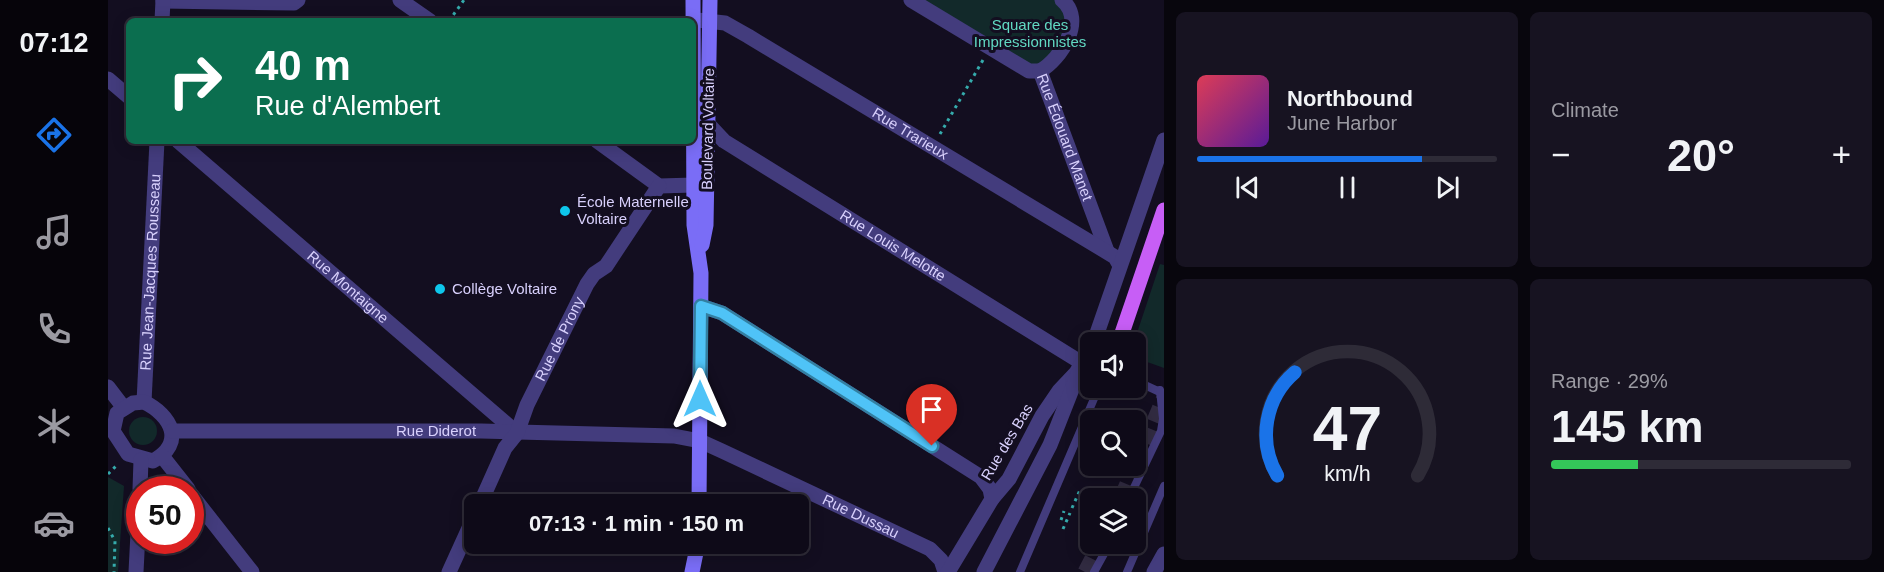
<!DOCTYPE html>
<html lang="en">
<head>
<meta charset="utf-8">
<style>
	:root { --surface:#0e0a18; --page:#171321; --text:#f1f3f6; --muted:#9b9aa2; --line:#2e2b37; --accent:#1a73e8 }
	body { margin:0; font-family:Arial,sans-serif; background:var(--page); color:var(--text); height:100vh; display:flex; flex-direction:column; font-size:22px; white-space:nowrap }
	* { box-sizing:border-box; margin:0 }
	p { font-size:20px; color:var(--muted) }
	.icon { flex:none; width:33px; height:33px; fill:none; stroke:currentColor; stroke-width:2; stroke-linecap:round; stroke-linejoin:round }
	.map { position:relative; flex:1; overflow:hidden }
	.drawer { display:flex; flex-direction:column; gap:12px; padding:12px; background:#08060d; width:720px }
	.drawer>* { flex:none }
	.top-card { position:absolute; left:18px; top:18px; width:570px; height:126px; border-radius:9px; box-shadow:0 3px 15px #0003,0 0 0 2px var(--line); background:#0b6e4f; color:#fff; overflow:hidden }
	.fabs { position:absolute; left:972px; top:332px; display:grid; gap:12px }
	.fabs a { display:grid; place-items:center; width:66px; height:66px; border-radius:9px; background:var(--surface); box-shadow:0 3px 15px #0003,0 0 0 2px var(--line); font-size:30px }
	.speed { position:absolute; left:18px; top:476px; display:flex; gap:12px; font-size:30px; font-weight:700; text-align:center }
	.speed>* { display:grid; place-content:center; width:78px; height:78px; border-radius:50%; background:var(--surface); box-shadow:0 3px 15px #0003,0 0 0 2px var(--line); line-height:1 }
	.speed .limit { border:9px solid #d22; background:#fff; color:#111 }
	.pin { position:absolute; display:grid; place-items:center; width:51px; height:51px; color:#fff; margin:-62px -26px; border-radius:50% 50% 50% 0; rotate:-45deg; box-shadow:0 0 6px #0007 }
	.pin .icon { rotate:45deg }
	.me { position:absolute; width:66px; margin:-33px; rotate:0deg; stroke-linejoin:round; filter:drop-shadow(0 0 4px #0008) }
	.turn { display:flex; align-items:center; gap:21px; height:126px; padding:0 30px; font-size:27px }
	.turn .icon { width:78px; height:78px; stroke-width:2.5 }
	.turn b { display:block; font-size:42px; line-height:51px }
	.big { font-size:45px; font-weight:600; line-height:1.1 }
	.drawer .tile { flex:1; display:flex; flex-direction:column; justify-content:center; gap:9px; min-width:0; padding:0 21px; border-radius:9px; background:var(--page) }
	.drawer .dial { align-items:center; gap:0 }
	.dial svg { height:156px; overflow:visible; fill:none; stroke:var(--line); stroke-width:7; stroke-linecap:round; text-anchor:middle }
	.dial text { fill:var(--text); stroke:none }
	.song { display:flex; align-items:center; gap:18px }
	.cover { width:72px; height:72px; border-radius:9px; background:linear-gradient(135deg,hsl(350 70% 55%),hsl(270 70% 35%)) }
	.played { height:6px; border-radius:3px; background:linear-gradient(90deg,var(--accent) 75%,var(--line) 75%) }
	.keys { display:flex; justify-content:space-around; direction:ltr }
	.heat { display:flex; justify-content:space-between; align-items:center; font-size:33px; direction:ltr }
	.charge { height:9px; border-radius:4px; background:linear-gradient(90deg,#34c759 29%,var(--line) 0) }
	.drawer .tiles { flex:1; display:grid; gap:12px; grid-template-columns:repeat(2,1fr) }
	.trip { position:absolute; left:356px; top:494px; width:345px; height:60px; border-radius:9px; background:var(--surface); box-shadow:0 3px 15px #0003,0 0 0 2px var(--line); font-weight:600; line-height:60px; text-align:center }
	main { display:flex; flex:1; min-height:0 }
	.dock { display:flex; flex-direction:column; width:108px; justify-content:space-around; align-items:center; background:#06040a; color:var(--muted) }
	.dock .icon { width:42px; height:42px }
	.dock .on { color:var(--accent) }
	.dock b { font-size:27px; color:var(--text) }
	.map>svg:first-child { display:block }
	.green { fill:#12292a }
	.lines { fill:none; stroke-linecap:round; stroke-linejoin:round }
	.primary-tunnel { stroke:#312b41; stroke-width:15; stroke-dasharray:15 8; stroke-linecap:butt }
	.path { stroke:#35abac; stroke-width:3; stroke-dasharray:3 4.5; stroke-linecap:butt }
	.lane { stroke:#433c7d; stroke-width:8 }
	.street { stroke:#433c7d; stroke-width:15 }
	.secondary { stroke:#7a6df6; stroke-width:15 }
	.primary { stroke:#c75ef6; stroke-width:15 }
	.route-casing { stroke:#337fa1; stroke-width:15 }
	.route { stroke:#4fc3f7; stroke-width:10 }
	.poi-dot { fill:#0ec6eb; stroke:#130e20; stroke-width:2 }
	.labels { text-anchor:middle; stroke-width:6; stroke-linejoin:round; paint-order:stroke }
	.park-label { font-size:15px; fill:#61d8c2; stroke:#130e20 }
	.street-label { font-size:15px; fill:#d8d0fc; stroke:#130e20 }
	.poi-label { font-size:15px; fill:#d8d0fc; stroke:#130e20; text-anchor:start }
</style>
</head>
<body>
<main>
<nav class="dock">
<b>07:12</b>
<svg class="icon on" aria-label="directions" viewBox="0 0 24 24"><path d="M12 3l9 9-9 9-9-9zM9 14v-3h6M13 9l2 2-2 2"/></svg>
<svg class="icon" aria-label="music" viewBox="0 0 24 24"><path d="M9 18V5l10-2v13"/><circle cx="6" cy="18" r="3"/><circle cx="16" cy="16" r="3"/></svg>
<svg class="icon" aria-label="phone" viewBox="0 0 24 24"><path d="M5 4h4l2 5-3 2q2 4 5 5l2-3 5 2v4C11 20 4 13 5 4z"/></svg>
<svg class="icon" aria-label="climate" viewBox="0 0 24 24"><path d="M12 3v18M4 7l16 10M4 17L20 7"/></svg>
<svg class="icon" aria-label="car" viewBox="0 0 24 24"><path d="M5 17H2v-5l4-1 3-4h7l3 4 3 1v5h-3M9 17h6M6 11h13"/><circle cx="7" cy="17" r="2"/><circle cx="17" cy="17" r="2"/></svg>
</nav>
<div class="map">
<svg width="1056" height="572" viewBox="0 0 1056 572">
	<rect width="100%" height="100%" fill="#130e20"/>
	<g class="green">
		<polygon points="803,0 954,0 965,24 932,71"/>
		<polygon points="1052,264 1056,265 1056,368 1028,358 1026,342"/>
		<circle cx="35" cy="431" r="14"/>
		<polygon points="0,477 16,486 10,572 0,572"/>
	</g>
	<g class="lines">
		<g class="primary-tunnel">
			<polyline points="1028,464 1056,397"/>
			<polyline points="1013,498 1027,465"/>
			<polyline points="977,572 992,543"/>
		</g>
		<g class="path">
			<polyline points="341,21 356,0"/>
			<polyline points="832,134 875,60"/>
			<polyline points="0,474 9,465"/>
			<polyline points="964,508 972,490"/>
			<polyline points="953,520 956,511"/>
			<polyline points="0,528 7,541 6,572"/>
			<polyline points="955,529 962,513"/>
			<polyline points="976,538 982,525"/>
		</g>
		<g class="lane">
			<polyline points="1028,381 1054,393"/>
			<polyline points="1021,498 1053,431 1055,419 1052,390"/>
			<polyline points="912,572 991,387"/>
			<polyline points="986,572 1002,543"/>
			<polyline points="1019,572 1056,486"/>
		</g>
		<g class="street">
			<polyline points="292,0 322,21"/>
			<polyline points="803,0 921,71 932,71"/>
			<path id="s1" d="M954,0C978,20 953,59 932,71L999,251"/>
			<polyline points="55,1 186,3 190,0"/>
			<path id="s2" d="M589,20L617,23L640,36L1007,257L1011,264"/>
			<polyline points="54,21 55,0"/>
			<polyline points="0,79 21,97"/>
			<path id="s3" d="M600,124L616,141L974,363"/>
			<path id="s4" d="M70,141L409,433"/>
			<polyline points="489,141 551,186 586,185"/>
			<polyline points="593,306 614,313 873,477 882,489 884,499"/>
			<polyline points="986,342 1056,140"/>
			<polyline points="0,387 16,408"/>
			<path id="s5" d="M36,402L49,141"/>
			<path d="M36,402C63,415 78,443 45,461L20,454L5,431L9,413L25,403Z"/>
			<path id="s6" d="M64,431H373L566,436L592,441L614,451L822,549L833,560L837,572"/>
			<polyline points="54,456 80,489"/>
			<polyline points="32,489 33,460"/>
			<polyline points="82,493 144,572"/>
			<path id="s7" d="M372,504L397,448L409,433L419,405L479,284L486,274L498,266L551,186"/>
			<polyline points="28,572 32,494"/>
			<polyline points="341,572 366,517"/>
			<polyline points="840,572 884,499 901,479 934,416 951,391 968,373 982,349"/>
			<polyline points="876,572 942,445 970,374"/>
			<polyline points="1046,572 1056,554"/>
		</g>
		<g class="secondary">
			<polyline points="585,0 586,225 593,273 591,504"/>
			<polyline points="594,245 598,225 602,0"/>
			<polyline points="584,572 590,543"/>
		</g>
		<polyline class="primary" points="1011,342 1056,210"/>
	</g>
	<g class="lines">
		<g class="route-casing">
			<polyline id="route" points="592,399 593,306 614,313 824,446"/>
		</g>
		<use href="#route" class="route"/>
	</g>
	<g class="poi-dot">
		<circle cx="457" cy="211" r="6"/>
		<circle cx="332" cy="289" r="6"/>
	</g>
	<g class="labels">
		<g class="park-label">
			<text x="922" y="30">Square des<tspan x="922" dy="17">Impressionnistes</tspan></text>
		</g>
		<g class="street-label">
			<text transform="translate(600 129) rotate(-89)" y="5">Boulevard Voltaire</text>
			<text dy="5" stroke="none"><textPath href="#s2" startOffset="244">Rue Trarieux</textPath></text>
			<text dy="5" stroke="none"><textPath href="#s1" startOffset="156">Rue Édouard Manet</textPath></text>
			<text dy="5" stroke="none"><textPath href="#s3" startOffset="222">Rue Louis Melotte</textPath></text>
			<text dy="5" stroke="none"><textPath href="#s5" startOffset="130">Rue Jean-Jacques Rousseau</textPath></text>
			<text dy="5" stroke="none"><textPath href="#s4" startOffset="224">Rue Montaigne</textPath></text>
			<text dy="5" stroke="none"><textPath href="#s7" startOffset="184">Rue de Prony</textPath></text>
			<text dy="5" stroke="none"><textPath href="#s6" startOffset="264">Rue Diderot</textPath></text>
			<text transform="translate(899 442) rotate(-59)" y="5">Rue des Bas</text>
			<text dy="5" stroke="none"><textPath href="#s6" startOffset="706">Rue Dussau</textPath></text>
		</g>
		<g class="poi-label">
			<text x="469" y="207">École Maternelle<tspan x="469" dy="17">Voltaire</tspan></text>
			<text x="344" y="294">Collège Voltaire</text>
		</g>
	</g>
</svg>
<div class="fabs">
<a><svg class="icon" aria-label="sound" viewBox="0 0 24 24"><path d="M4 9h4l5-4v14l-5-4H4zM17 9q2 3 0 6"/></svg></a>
<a><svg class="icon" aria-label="search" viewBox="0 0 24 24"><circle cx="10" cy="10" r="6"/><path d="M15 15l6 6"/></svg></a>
<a><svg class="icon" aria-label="layers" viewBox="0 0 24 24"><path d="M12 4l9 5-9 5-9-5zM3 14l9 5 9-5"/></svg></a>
</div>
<div class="speed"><div class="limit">50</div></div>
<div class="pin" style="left:824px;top:446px;background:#d93025"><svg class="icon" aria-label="arrive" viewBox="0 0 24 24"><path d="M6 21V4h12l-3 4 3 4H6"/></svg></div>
<svg class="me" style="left:592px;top:399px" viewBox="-20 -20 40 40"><path d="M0-17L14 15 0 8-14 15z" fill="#4fc3f7" stroke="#fff" stroke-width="4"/></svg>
<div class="trip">07:13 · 1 min · 150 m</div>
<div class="top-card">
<div class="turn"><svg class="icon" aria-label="right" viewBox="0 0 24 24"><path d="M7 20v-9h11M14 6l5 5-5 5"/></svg><div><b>40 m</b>Rue d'Alembert</div></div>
</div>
</div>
<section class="drawer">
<div class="tiles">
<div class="tile">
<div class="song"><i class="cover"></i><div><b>Northbound</b><p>June Harbor</p></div></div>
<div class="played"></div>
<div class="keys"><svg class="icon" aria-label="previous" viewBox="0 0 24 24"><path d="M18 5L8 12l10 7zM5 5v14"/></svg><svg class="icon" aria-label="pause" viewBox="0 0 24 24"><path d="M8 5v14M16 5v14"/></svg><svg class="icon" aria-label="next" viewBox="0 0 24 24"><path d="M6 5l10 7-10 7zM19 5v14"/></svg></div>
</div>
<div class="tile"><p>Climate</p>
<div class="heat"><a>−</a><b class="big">20°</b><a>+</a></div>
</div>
<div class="tile dial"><svg viewBox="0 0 100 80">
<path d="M14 69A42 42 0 1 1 86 69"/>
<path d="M14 69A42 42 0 0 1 23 16" stroke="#1a73e8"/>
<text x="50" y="56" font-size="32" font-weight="700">47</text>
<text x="50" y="72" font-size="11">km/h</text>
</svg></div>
<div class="tile"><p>Range · 29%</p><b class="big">145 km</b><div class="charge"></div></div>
</div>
</section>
</main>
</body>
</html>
